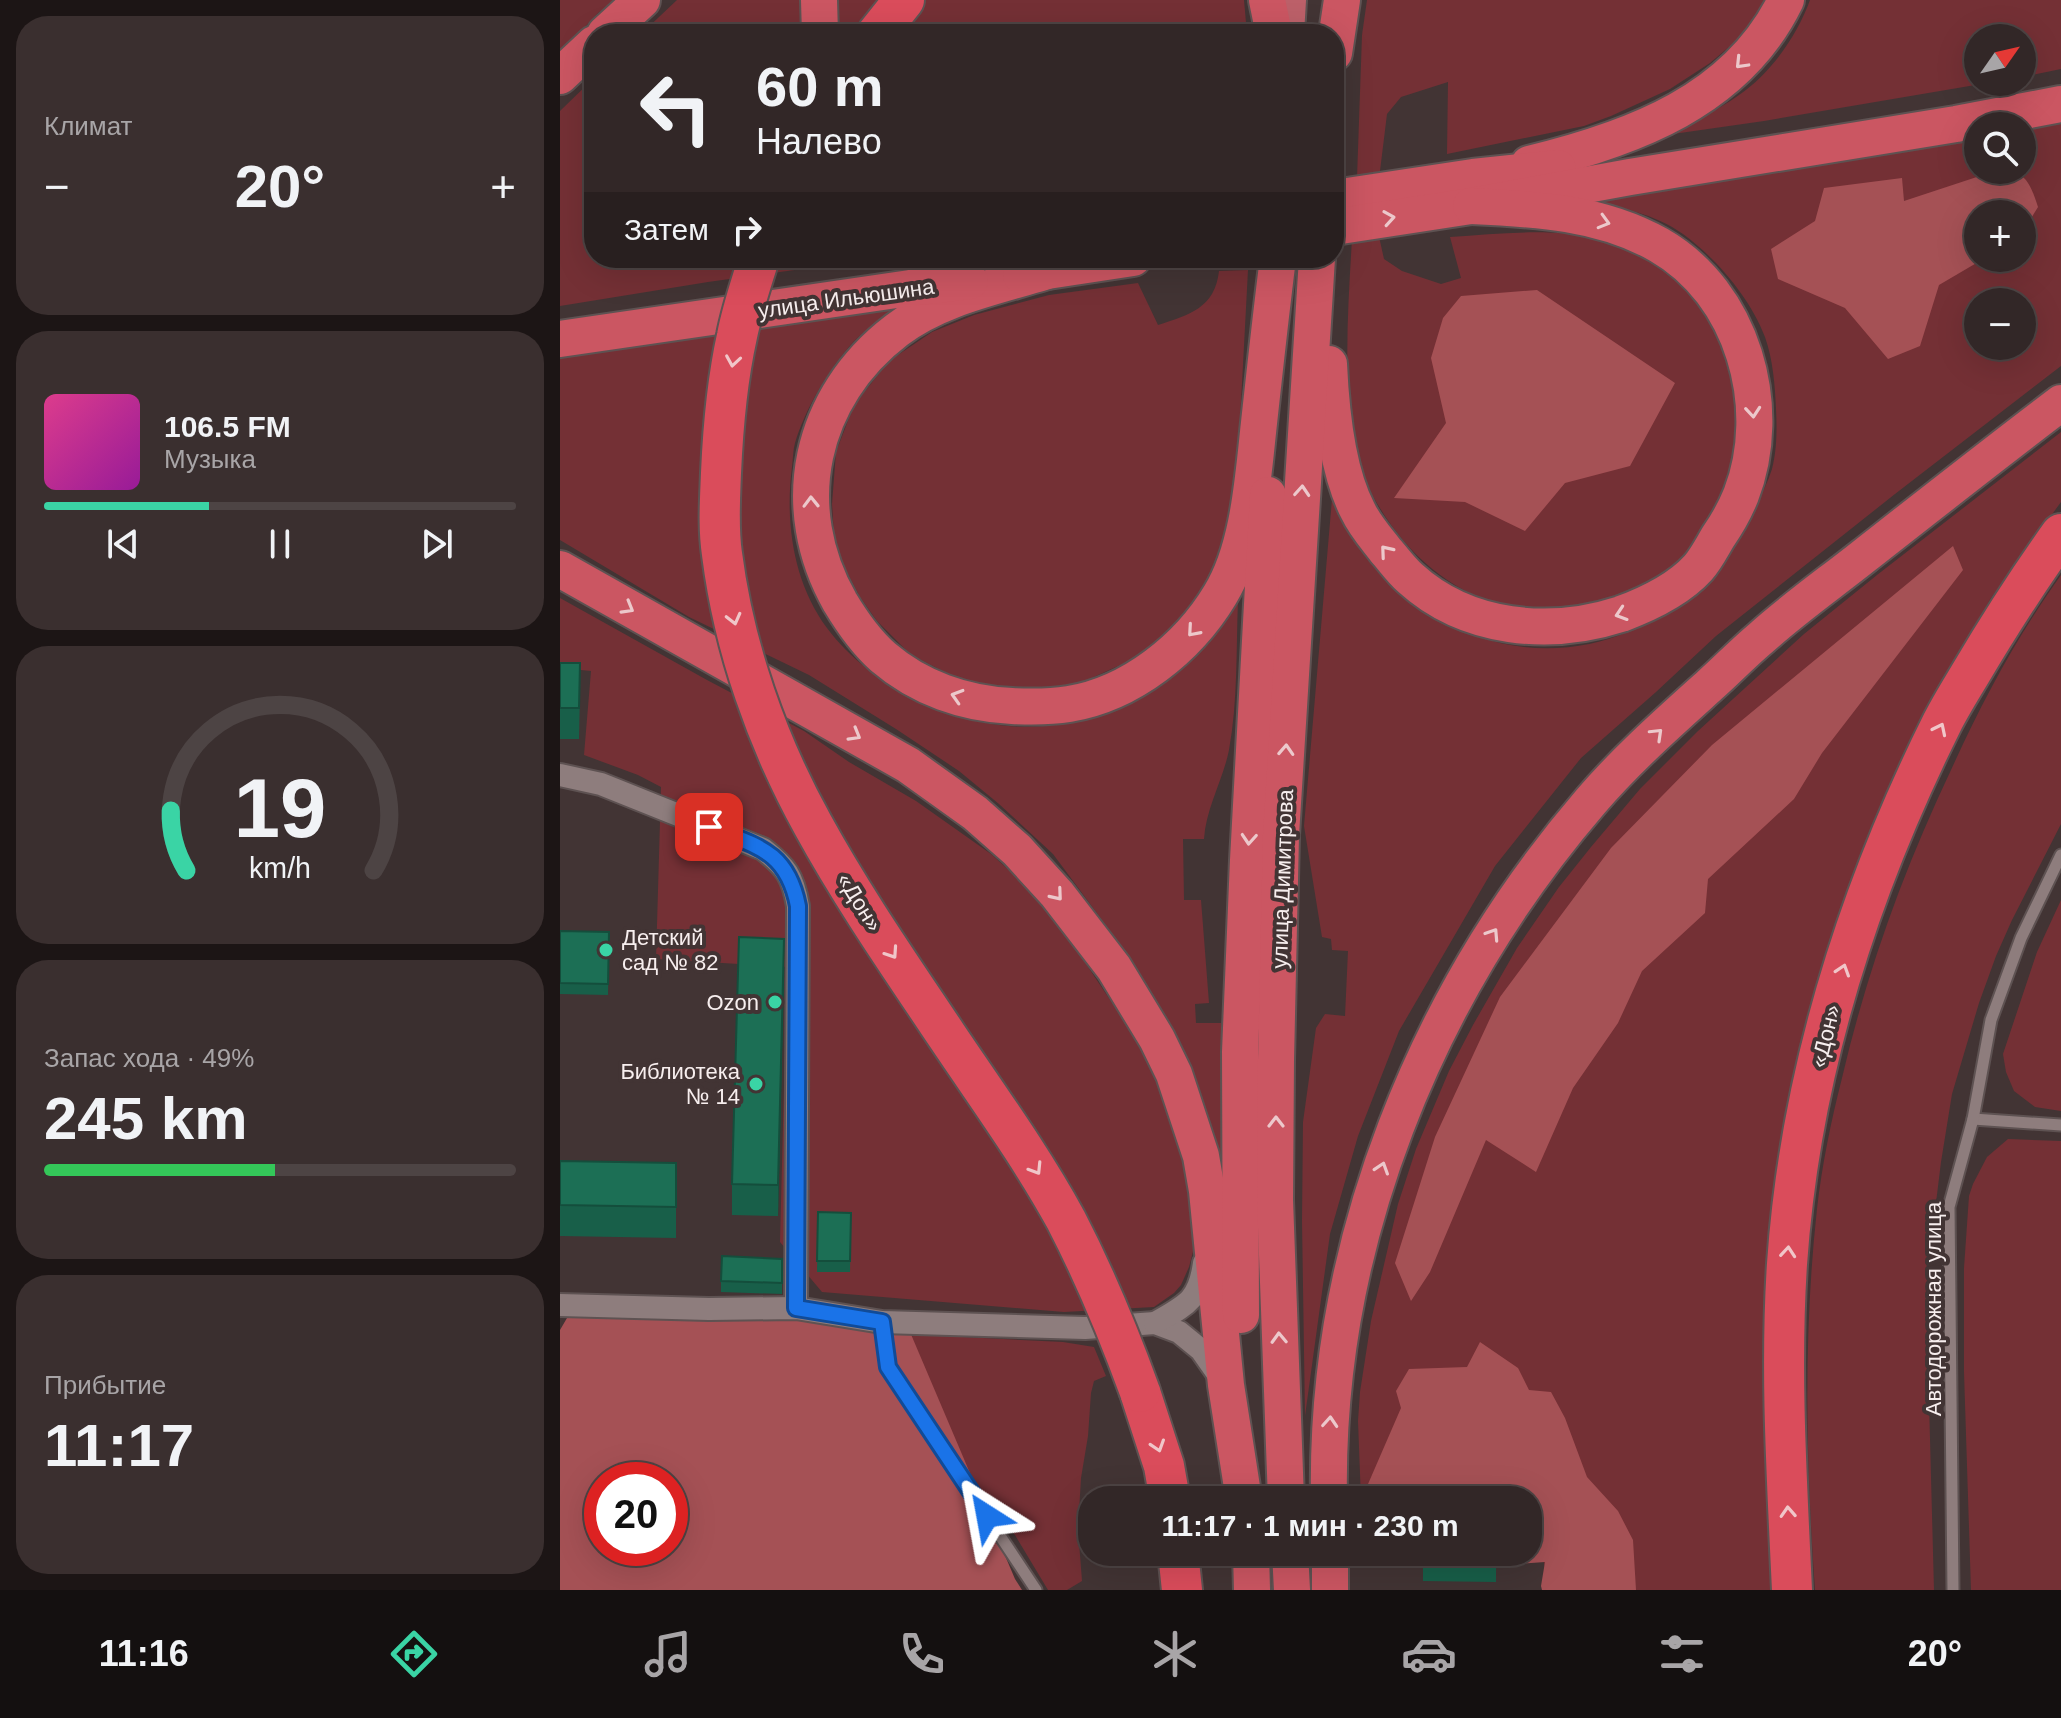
<!DOCTYPE html>
<html lang="ru">
<head>
<meta charset="utf-8">
<style>
	:root { --surface:#322727; --page:#3a2f2f; --text:#f1f3f6; --muted:#a8a5a7; --line:#4d4444; --accent:#3ad4a5 }
	body { margin:0; font-family:Arial,sans-serif; background:var(--page); color:var(--text); height:100vh; display:flex; flex-direction:column; font-size:30px; white-space:nowrap }
	* { box-sizing:border-box; margin:0 }
	p { font-size:26px; color:var(--muted) }
	.icon { flex:none; width:44px; height:44px; fill:none; stroke:currentColor; stroke-width:2; stroke-linecap:round; stroke-linejoin:round }
	.map { position:relative; flex:1; overflow:hidden }
	.drawer { display:flex; flex-direction:column; gap:16px; padding:16px; background:#1c1515; width:560px }
	.drawer>* { flex:none }
	.guide { position:absolute; left:24px; top:24px; width:760px; height:244px; border-radius:32px; box-shadow:0 8px 32px #0002,0 0 0 2px var(--line); background:#322727; color:var(--text); overflow:hidden }
	.needle { width:52px; rotate:56deg }
	.tools { position:absolute; left:1404px; top:24px; display:grid; gap:16px }
	.tools a { display:grid; place-items:center; width:72px; height:72px; border-radius:50%; background:var(--surface); box-shadow:0 8px 32px #0002,0 0 0 2px var(--line); font-size:40px }
	.speed { position:absolute; left:24px; top:1462px; display:flex; gap:16px; font-size:40px; font-weight:700; text-align:center }
	.speed>* { display:grid; place-content:center; width:104px; height:104px; border-radius:50%; background:var(--surface); box-shadow:0 8px 32px #0002,0 0 0 2px var(--line); line-height:1 }
	.speed .limit { border:12px solid #d22; background:#fff; color:#111 }
	.pin { position:absolute; display:grid; place-items:center; width:68px; height:68px; color:#fff; margin:-34px; border-radius:16px; box-shadow:0 4px 12px #0006 }
	.me { position:absolute; width:88px; margin:-44px; rotate:326deg; stroke-linejoin:round; filter:drop-shadow(0 0 6px #0008) }
	.turn { display:flex; align-items:center; gap:28px; height:168px; padding:0 40px; font-size:36px }
	.turn .icon { width:104px; height:104px; stroke-width:2.5 }
	.turn b { display:block; font-size:56px; line-height:68px }
	.then { display:flex; align-items:center; height:76px; padding:0 40px; background:#0003; gap:16px; font-size:30px }
	.big { font-size:60px; font-weight:700; line-height:1.1 }
	.drawer .card { flex:1; display:flex; flex-direction:column; justify-content:center; gap:12px; min-width:0; padding:0 28px; border-radius:32px; background:var(--page) }
	.drawer .dial { align-items:center; gap:0 }
	.dial svg { height:208px; overflow:visible; fill:none; stroke:var(--line); stroke-width:7; stroke-linecap:round; text-anchor:middle }
	.dial text { fill:var(--text); stroke:none }
	.song { display:flex; align-items:center; gap:24px }
	.cover { width:96px; height:96px; border-radius:12px; background:linear-gradient(135deg,hsl(330 70% 55%),hsl(300 70% 35%)) }
	.played { height:8px; border-radius:4px; background:linear-gradient(90deg,var(--accent) 35%,var(--line) 35%) }
	.keys { display:flex; justify-content:space-around; direction:ltr }
	.heat { display:flex; justify-content:space-between; align-items:center; font-size:44px; direction:ltr }
	.charge { height:12px; border-radius:6px; background:linear-gradient(90deg,#34c759 49%,var(--line) 0) }
	.trip { position:absolute; left:518px; top:1486px; width:464px; height:80px; border-radius:32px; background:var(--surface); box-shadow:0 8px 32px #0002,0 0 0 2px var(--line); font-weight:700; line-height:80px; text-align:center }
	.dock { display:flex; height:128px; justify-content:space-around; align-items:center; background:#141010; color:var(--muted) }
	.dock .icon { width:56px; height:56px }
	.dock .on { color:var(--accent) }
	.dock b { font-size:36px; color:var(--text) }
	main { display:flex; flex:1; min-height:0 }
	.map>svg:first-child { display:block }
	.green { fill:#743035; fill-rule:evenodd }
	.forest { fill:#a55155; fill-rule:evenodd }
	.lines { fill:none; stroke-linecap:round; stroke-linejoin:round }
	.service-casing { stroke:#5e5252; stroke-width:15 }
	.minor-casing { stroke:#5e5252; stroke-width:26 }
	.primary-casing { stroke:#5e5252; stroke-width:38 }
	.trunk-casing { stroke:#5e5252; stroke-width:40 }
	.motorway-casing { stroke:#5e5252; stroke-width:44 }
	.service { stroke:#8e7d7d; stroke-width:11 }
	.minor { stroke:#8e7d7d; stroke-width:22 }
	.primary { stroke:#bc6069; stroke-width:34 }
	.trunk { stroke:#cb5662; stroke-width:36 }
	.motorway { stroke:#da4c5b; stroke-width:40 }
	.motorway-bridge-casing { stroke:#5e5252; stroke-width:44; stroke-linecap:butt }
	.motorway-bridge { stroke:#da4c5b; stroke-width:40 }
	.wall { fill:#185f49 }
	.shaded-wall { fill:#144e3c }
	.building { fill:#1c6f55; stroke:#144e3c; stroke-width:2 }
	.oneway { stroke:#ecc8cb }
	.oneway2 { stroke:#f0c6c9 }
	.route-casing { stroke:#114b97; stroke-width:20 }
	.route { stroke:#1a73e8; stroke-width:14 }
	.poi-dot { fill:#3ad4a5; stroke:#423434; stroke-width:3 }
	.labels { text-anchor:middle; stroke-width:8; stroke-linejoin:round; paint-order:stroke }
	.street-label { font-size:22px; fill:#f7eeee; stroke:#423434 }
	.poi-label { font-size:22px; fill:#f7eeee; stroke:#423434; text-anchor:end }
</style>
</head>
<body>
<main>
<section class="drawer">
<div class="card"><p>Климат</p>
<div class="heat"><a>−</a><b class="big">20°</b><a>+</a></div>
</div>
<div class="card">
<div class="song"><i class="cover"></i><div><b>106.5 FM</b><p>Музыка</p></div></div>
<div class="played"></div>
<div class="keys"><svg class="icon" aria-label="previous" viewBox="0 0 24 24"><path d="M18 5L8 12l10 7zM5 5v14"/></svg><svg class="icon" aria-label="pause" viewBox="0 0 24 24"><path d="M8 5v14M16 5v14"/></svg><svg class="icon" aria-label="next" viewBox="0 0 24 24"><path d="M6 5l10 7-10 7zM19 5v14"/></svg></div>
</div>
<div class="card dial"><svg viewBox="0 0 100 80">
<path d="M14 69A42 42 0 1 1 86 69"/>
<path d="M14 69A42 42 0 0 1 8 46" stroke="#3ad4a5"/>
<text x="50" y="56" font-size="32" font-weight="700">19</text>
<text x="50" y="72" font-size="11">km/h</text>
</svg></div>
<div class="card"><p>Запас хода · 49%</p><b class="big">245 km</b><div class="charge"></div></div>
<div class="card"><p>Прибытие</p><b class="big">11:17</b></div>
</section>
<div class="map">
<svg width="1501" height="1590" viewBox="0 0 1501 1590">
	<rect width="100%" height="100%" fill="#423434"/>
	<g class="green">
		<polygon points="0,0 55,0 38,13 0,53"/>
		<polygon points="117,0 243,0 241,21 243,34 81,34"/>
		<polygon points="277,0 684,0 687,34 279,34"/>
		<polygon points="807,0 1204,0 1189,30 1150,63 1110,89 1051,116 1024,126 887,154 888,82 841,97 827,114 820,171 797,178 802,35"/>
		<path d="M1250,0H1501V69L1462,77V38H1418V82H1433L1204,121L1113,134C1135,121 1158,110 1179,95C1211,73 1237,36 1250,0Z"/>
		<polygon points="34,78 34,258 321,258 148,282 0,306 0,111"/>
		<path d="M1501,121V366L1335,494L1156,636L1096,692L1021,758L935,866L839,1031L798,1136L770,1234L745,1416L742,1221L743,1122L756,1028L765,1014L785,1016L788,951L772,950L771,939L762,937L744,826L772,499C806,569 843,607 917,636C966,654 1022,652 1070,631C1092,622 1114,612 1132,596C1160,572 1181,541 1195,508C1201,495 1208,482 1212,469C1217,450 1217,428 1216,409C1215,385 1213,360 1205,337C1190,298 1157,259 1123,234C1095,214 1060,207 1027,200L1418,139V170H1462V130ZM1418,214H1462V258H1418ZM1418,302H1462V346H1418Z"/>
		<path d="M818,232L824,259L842,271L881,284L901,278L890,237C930,234 970,230 1011,234C1020,235 1031,235 1040,238C1065,246 1090,257 1110,273C1147,304 1169,351 1177,398C1178,408 1177,419 1177,428C1176,438 1178,449 1176,459C1169,492 1149,529 1125,554C1099,581 1062,598 1025,604C996,609 970,611 941,604C868,587 810,513 792,443C789,430 790,414 789,401C785,347 789,292 792,238Z"/>
		<path d="M688,270L678,459L671,516L666,540L646,592L608,633L569,661L525,681L494,688L430,687L401,680L351,655L317,621L300,597L283,565L274,535L272,504L276,452L294,405L329,361L372,332L414,315L489,295L578,283L598,325C629,315 655,308 659,271Z"/>
		<path d="M340,307C321,319 302,331 288,348C266,374 245,410 235,443C233,450 233,459 232,467C225,522 233,582 267,628C289,658 323,683 356,699C404,723 454,733 508,723C550,716 595,697 625,665C642,646 656,622 671,601L678,600C676,650 678,701 669,750C663,780 646,808 644,839H623L624,900H641L649,1003L635,1004L636,1023H661L664,1176L660,1177L594,1001L551,932L493,854L439,804L399,771L336,729L249,675L129,617L0,540V352Z"/>
		<polygon points="1501,432 1501,502 1431,598 1406,643 1273,946 1215,1590 988,1590 982,1549 968,1552 968,1500 801,1500 798,1421 800,1392 811,1321 838,1204 856,1149 889,1071 913,1025 957,948 999,887 1031,847 1080,789 1138,731 1244,634 1317,575"/>
		<path d="M1501,575V824L1452,920L1436,956L1419,1003L1392,1094L1381,1162L1373,1227L1367,1325L1374,1590H1255C1246,1463 1243,1336 1257,1209C1262,1165 1271,1121 1282,1078C1307,971 1344,869 1391,770C1423,700 1456,638 1501,575Z"/>
		<polygon points="0,598 147,680 244,731 289,762 356,801 431,854 465,885 520,955 581,1046 596,1075 615,1128 628,1184 635,1244 629,1267 621,1285 614,1293 594,1307 504,1312 262,1292 220,1242 227,967 96,959 101,787 78,775 24,755 31,671 0,668"/>
		<polygon points="1501,900 1501,1111 1475,1107 1454,1091 1446,1072 1443,1054 1477,952"/>
		<polygon points="1448,1139 1501,1141 1501,1590 1411,1590 1404,1372 1404,1268 1409,1196 1413,1184 1427,1157"/>
		<polygon points="362,1335 503,1342 534,1347 546,1376 534,1381 531,1393 528,1436 521,1478 518,1529 522,1581 507,1590 488,1590 455,1535 407,1478 345,1337"/>
	</g>
	<g class="forest">
		<path d="M1438,170C1466,170 1470,183 1478,207L1462,233V214H1418V258H1425L1379,285L1360,346L1328,359L1285,308L1218,279L1211,249L1255,221L1264,188L1342,178L1344,201Z"/>
		<polygon points="977,290 1115,383 1070,466 1005,483 965,531 905,502 834,498 886,423 871,358 883,318 901,296"/>
		<polygon points="1393,546 1403,570 1262,753 1234,799 1148,879 1145,913 1082,971 1058,1023 1013,1088 976,1172 926,1140 870,1272 851,1301 835,1263 875,1137 940,997 1051,848 1152,745"/>
		<path d="M216,1315L350,1332L455,1579L462,1590H0V1330L7,1318ZM42,1480H110V1548H42Z"/>
		<polygon points="920,1342 958,1368 969,1390 991,1392 1005,1418 1027,1477 1058,1511 1073,1540 1076,1590 982,1590 981,1586 985,1562 958,1564 956,1552 968,1552 968,1500 805,1500 805,1491 841,1408 836,1391 849,1369 907,1367"/>
	</g>
	<g class="lines">
		<g class="service-casing">
			<g id="service">
				<polyline points="1413,1119 1501,1125"/>
				<polyline points="322,1322 328,1367 476,1590"/>
				<polyline points="1393,1590 1389,1207 1413,1119 1431,1020 1461,938 1501,855"/>
			</g>
		</g>
		<g class="minor-casing">
			<g id="minor">
				<path d="M0,775L41,784L203,849C226,867 233,876 238,906L236,1308"/>
				<polyline points="0,1305 149,1309 236,1308 322,1322 525,1328 595,1323 619,1332 641,1350 662,1380"/>
				<path d="M595,1323C626,1305 639,1301 644,1263"/>
			</g>
		</g>
		<g class="primary-casing">
			<polyline id="primary" points="727,34 729,0"/>
		</g>
		<g class="trunk-casing">
			<g id="trunk">
				<polyline points="259,0 260,34"/>
				<polyline points="707,0 714,34"/>
				<polyline points="45,34 82,0"/>
				<polyline points="774,53 782,0"/>
				<polyline points="0,76 34,44"/>
				<path d="M969,164C1072,139 1177,101 1226,0"/>
				<polyline points="774,198 913,177 998,168"/>
				<polyline points="774,227 911,206 1070,177 1396,124 1501,104"/>
				<path d="M484,272C435,287 379,298 337,330C249,397 226,507 280,602C292,622 306,642 323,657C359,688 405,704 452,706C471,707 490,707 509,704C571,694 628,648 660,595C689,548 693,477 699,423C705,368 711,313 718,258"/>
				<polyline points="461,275 573,258"/>
				<polyline points="0,339 350,288 410,281"/>
				<path d="M769,364C771,408 777,471 798,511C805,526 816,538 826,551C834,560 841,570 850,578C907,630 990,637 1061,614C1088,604 1118,590 1138,568C1146,559 1152,547 1158,537C1167,524 1175,510 1181,495C1215,407 1183,293 1099,245C1041,212 976,209 911,206"/>
				<polyline points="0,569 348,765 415,813 457,850 497,894 554,968 597,1039 614,1074 641,1156 647,1191 666,1385 684,1500"/>
				<polyline points="681,1315 680,1052 688,860 708,495"/>
				<polyline points="726,1500 715,1200 716,1060 721,835 757,258"/>
				<path d="M769,1500C764,1245 865,994 1031,801C1067,759 1109,722 1150,685C1167,670 1183,653 1201,638C1233,609 1270,583 1304,556C1369,505 1435,453 1501,403"/>
				<polyline points="691,1552 692,1590"/>
				<polyline points="730,1552 732,1590"/>
				<polyline points="770,1590 770,1552"/>
			</g>
		</g>
		<g class="motorway-casing">
			<g id="motorway">
				<polyline points="317,34 344,0"/>
				<polyline points="580,1392 604,1466 610,1500"/>
				<polyline points="618,1552 622,1590"/>
				<path d="M1232,1590C1227,1482 1220,1372 1227,1264C1240,1075 1298,892 1382,723C1390,707 1400,691 1409,676C1438,627 1468,580 1501,534"/>
			</g>
		</g>
		<use href="#service" class="service"/>
		<use href="#minor" class="minor"/>
		<use href="#primary" class="primary"/>
		<use href="#trunk" class="trunk"/>
		<use href="#motorway" class="motorway"/>
		<g class="motorway-bridge-casing">
			<path id="motorway-bridge" d="M199,258C191,284 182,310 177,336C167,381 163,427 161,473C160,500 158,527 162,554C174,648 207,742 253,825C293,898 341,967 387,1036C428,1097 471,1156 506,1220C535,1276 559,1334 580,1392"/>
		</g>
		<use href="#motorway-bridge" class="motorway-bridge"/>
	</g>
	<g class="wall">
		<polygon points="0,663 20,694 19,739 0,739"/>
		<polygon points="0,931 49,932 48,995 0,994"/>
		<polygon points="224,970 218,1216 172,1215 172,1184"/>
		<polygon points="0,1161 116,1163 116,1238 0,1236"/>
		<polygon points="258,1212 291,1213 290,1272 257,1272"/>
		<polygon points="222,1259 222,1294 161,1292 161,1281"/>
		<polygon points="863,1552 936,1552 936,1582 863,1581"/>
	</g>
	<polygon class="shaded-wall" points="224,939 224,970 218,1216 218,1185"/>
	<g class="building">
		<polygon points="0,663 20,663 19,708 0,708"/>
		<polygon points="0,931 49,932 48,984 0,983"/>
		<polygon points="179,937 224,939 218,1185 172,1184"/>
		<polygon points="0,1161 116,1163 116,1207 0,1205"/>
		<polygon points="258,1212 291,1213 290,1261 257,1261"/>
		<polygon points="162,1256 222,1259 222,1283 161,1281"/>
		<rect x="863" y="1552" width="73" height="13"/>
	</g>
	<defs><path id="oneway-chevron" d="M-2-3.5L2.5 0L-2 3.5" fill="none" stroke-width="1.6" stroke-linecap="round" stroke-linejoin="round" transform="scale(2)"/></defs>
	<g class="oneway">
		<use href="#oneway-chevron" transform="translate(1181 63) rotate(134)"/>
		<use href="#oneway-chevron" transform="translate(829 218) rotate(-9)"/>
		<use href="#oneway-chevron" transform="translate(1044 222) rotate(16)"/>
		<use href="#oneway-chevron" transform="translate(1193 412) rotate(85)"/>
		<use href="#oneway-chevron" transform="translate(742 491) rotate(-86)"/>
		<use href="#oneway-chevron" transform="translate(251 502) rotate(-91)"/>
		<use href="#oneway-chevron" transform="translate(826 551) rotate(-130)"/>
		<use href="#oneway-chevron" transform="translate(68 608) rotate(30)"/>
		<use href="#oneway-chevron" transform="translate(1061 614) rotate(162)"/>
		<use href="#oneway-chevron" transform="translate(633 631) rotate(131)"/>
		<use href="#oneway-chevron" transform="translate(397 696) rotate(-163)"/>
		<use href="#oneway-chevron" transform="translate(1097 734) rotate(-44)"/>
		<use href="#oneway-chevron" transform="translate(295 735) rotate(30)"/>
		<use href="#oneway-chevron" transform="translate(726 750) rotate(-87)"/>
		<use href="#oneway-chevron" transform="translate(689 839) rotate(94)"/>
		<use href="#oneway-chevron" transform="translate(497 895) rotate(50)"/>
		<use href="#oneway-chevron" transform="translate(933 934) rotate(-57)"/>
		<use href="#oneway-chevron" transform="translate(716 1122) rotate(-90)"/>
		<use href="#oneway-chevron" transform="translate(822 1168) rotate(-72)"/>
		<use href="#oneway-chevron" transform="translate(719 1338) rotate(-92)"/>
		<use href="#oneway-chevron" transform="translate(770 1422) rotate(-86)"/>
	</g>
	<g class="oneway2">
		<use href="#oneway-chevron" transform="translate(173 361) rotate(99)"/>
		<use href="#oneway-chevron" transform="translate(174 619) rotate(76)"/>
		<use href="#oneway-chevron" transform="translate(1380 729) rotate(-64)"/>
		<use href="#oneway-chevron" transform="translate(332 953) rotate(56)"/>
		<use href="#oneway-chevron" transform="translate(1283 970) rotate(-72)"/>
		<use href="#oneway-chevron" transform="translate(476 1169) rotate(58)"/>
		<use href="#oneway-chevron" transform="translate(1228 1252) rotate(-85)"/>
		<use href="#oneway-chevron" transform="translate(598 1446) rotate(72)"/>
		<use href="#oneway-chevron" transform="translate(1228 1512) rotate(-93)"/>
	</g>
	<g class="lines">
		<g class="route-casing">
			<path id="route" d="M149,827C196,846 227,850 238,906L236,1308L322,1322L328,1367L427,1516"/>
		</g>
		<use href="#route" class="route"/>
	</g>
	<g class="poi-dot">
		<circle cx="46" cy="950" r="8"/>
		<circle cx="215" cy="1002" r="8"/>
		<circle cx="196" cy="1084" r="8"/>
	</g>
	<g class="labels">
		<g class="street-label">
			<text transform="translate(286 298) rotate(-8)" y="8">улица Ильюшина</text>
			<text transform="translate(722 879) rotate(-88)" y="8">улица Димитрова</text>
			<text transform="translate(300 902) rotate(58)" y="8">«Дон»</text>
			<text transform="translate(1265 1036) rotate(-76)" y="8">«Дон»</text>
			<text transform="translate(1373 1309) rotate(-90)" y="8">Автодорожная улица</text>
		</g>
		<g class="poi-label">
			<text x="62" y="945" text-anchor="start">Детский<tspan x="62" dy="25">сад № 82</tspan></text>
			<text x="199" y="1010">Ozon</text>
			<text x="180" y="1079">Библиотека<tspan x="180" dy="25">№ 14</tspan></text>
		</g>
	</g>
</svg>
<div class="tools">
<a><svg class="needle" viewBox="-14 -14 28 28"><path d="M0-13l5 13h-10z" fill="#e53935"/><path d="M0 13l5-13h-10z" fill="#a8a5a7"/></svg></a>
<a><svg class="icon" aria-label="search" viewBox="0 0 24 24"><circle cx="10" cy="10" r="6"/><path d="M15 15l6 6"/></svg></a>
<a>+</a>
<a>−</a>
</div>
<div class="speed"><div class="limit">20</div></div>
<div class="pin" style="left:149px;top:827px;background:#d93025"><svg class="icon" aria-label="arrive" viewBox="0 0 24 24"><path d="M6 21V4h12l-3 4 3 4H6"/></svg></div>
<svg class="me" style="left:427px;top:1516px" viewBox="-20 -20 40 40"><path d="M0-17L14 15 0 8-14 15z" fill="#1a73e8" stroke="#fff" stroke-width="4"/></svg>
<div class="trip">11:17 · 1 мин · 230 m</div>
<div class="guide">
<div class="turn"><svg class="icon" aria-label="left" viewBox="0 0 24 24"><path d="M17 20v-9H6M10 6l-5 5 5 5"/></svg><div><b>60 m</b>Налево</div></div>
<div class="then">Затем<svg class="icon" aria-label="right" viewBox="0 0 24 24"><path d="M7 20v-9h11M14 6l5 5-5 5"/></svg></div>
</div>
</div>
</main>
<nav class="dock">
<b>11:16</b>
<svg class="icon on" aria-label="directions" viewBox="0 0 24 24"><path d="M12 3l9 9-9 9-9-9zM9 14v-3h6M13 9l2 2-2 2"/></svg>
<svg class="icon" aria-label="music" viewBox="0 0 24 24"><path d="M9 18V5l10-2v13"/><circle cx="6" cy="18" r="3"/><circle cx="16" cy="16" r="3"/></svg>
<svg class="icon" aria-label="phone" viewBox="0 0 24 24"><path d="M5 4h4l2 5-3 2q2 4 5 5l2-3 5 2v4C11 20 4 13 5 4z"/></svg>
<svg class="icon" aria-label="climate" viewBox="0 0 24 24"><path d="M12 3v18M4 7l16 10M4 17L20 7"/></svg>
<svg class="icon" aria-label="car" viewBox="0 0 24 24"><path d="M5 17H2v-5l4-1 3-4h7l3 4 3 1v5h-3M9 17h6M6 11h13"/><circle cx="7" cy="17" r="2"/><circle cx="17" cy="17" r="2"/></svg>
<svg class="icon" aria-label="filters" viewBox="0 0 24 24"><path d="M4 7h16M4 17h16"/><circle cx="9" cy="7" r="2"/><circle cx="15" cy="17" r="2"/></svg>
<b>20°</b>
</nav>
</body>
</html>
